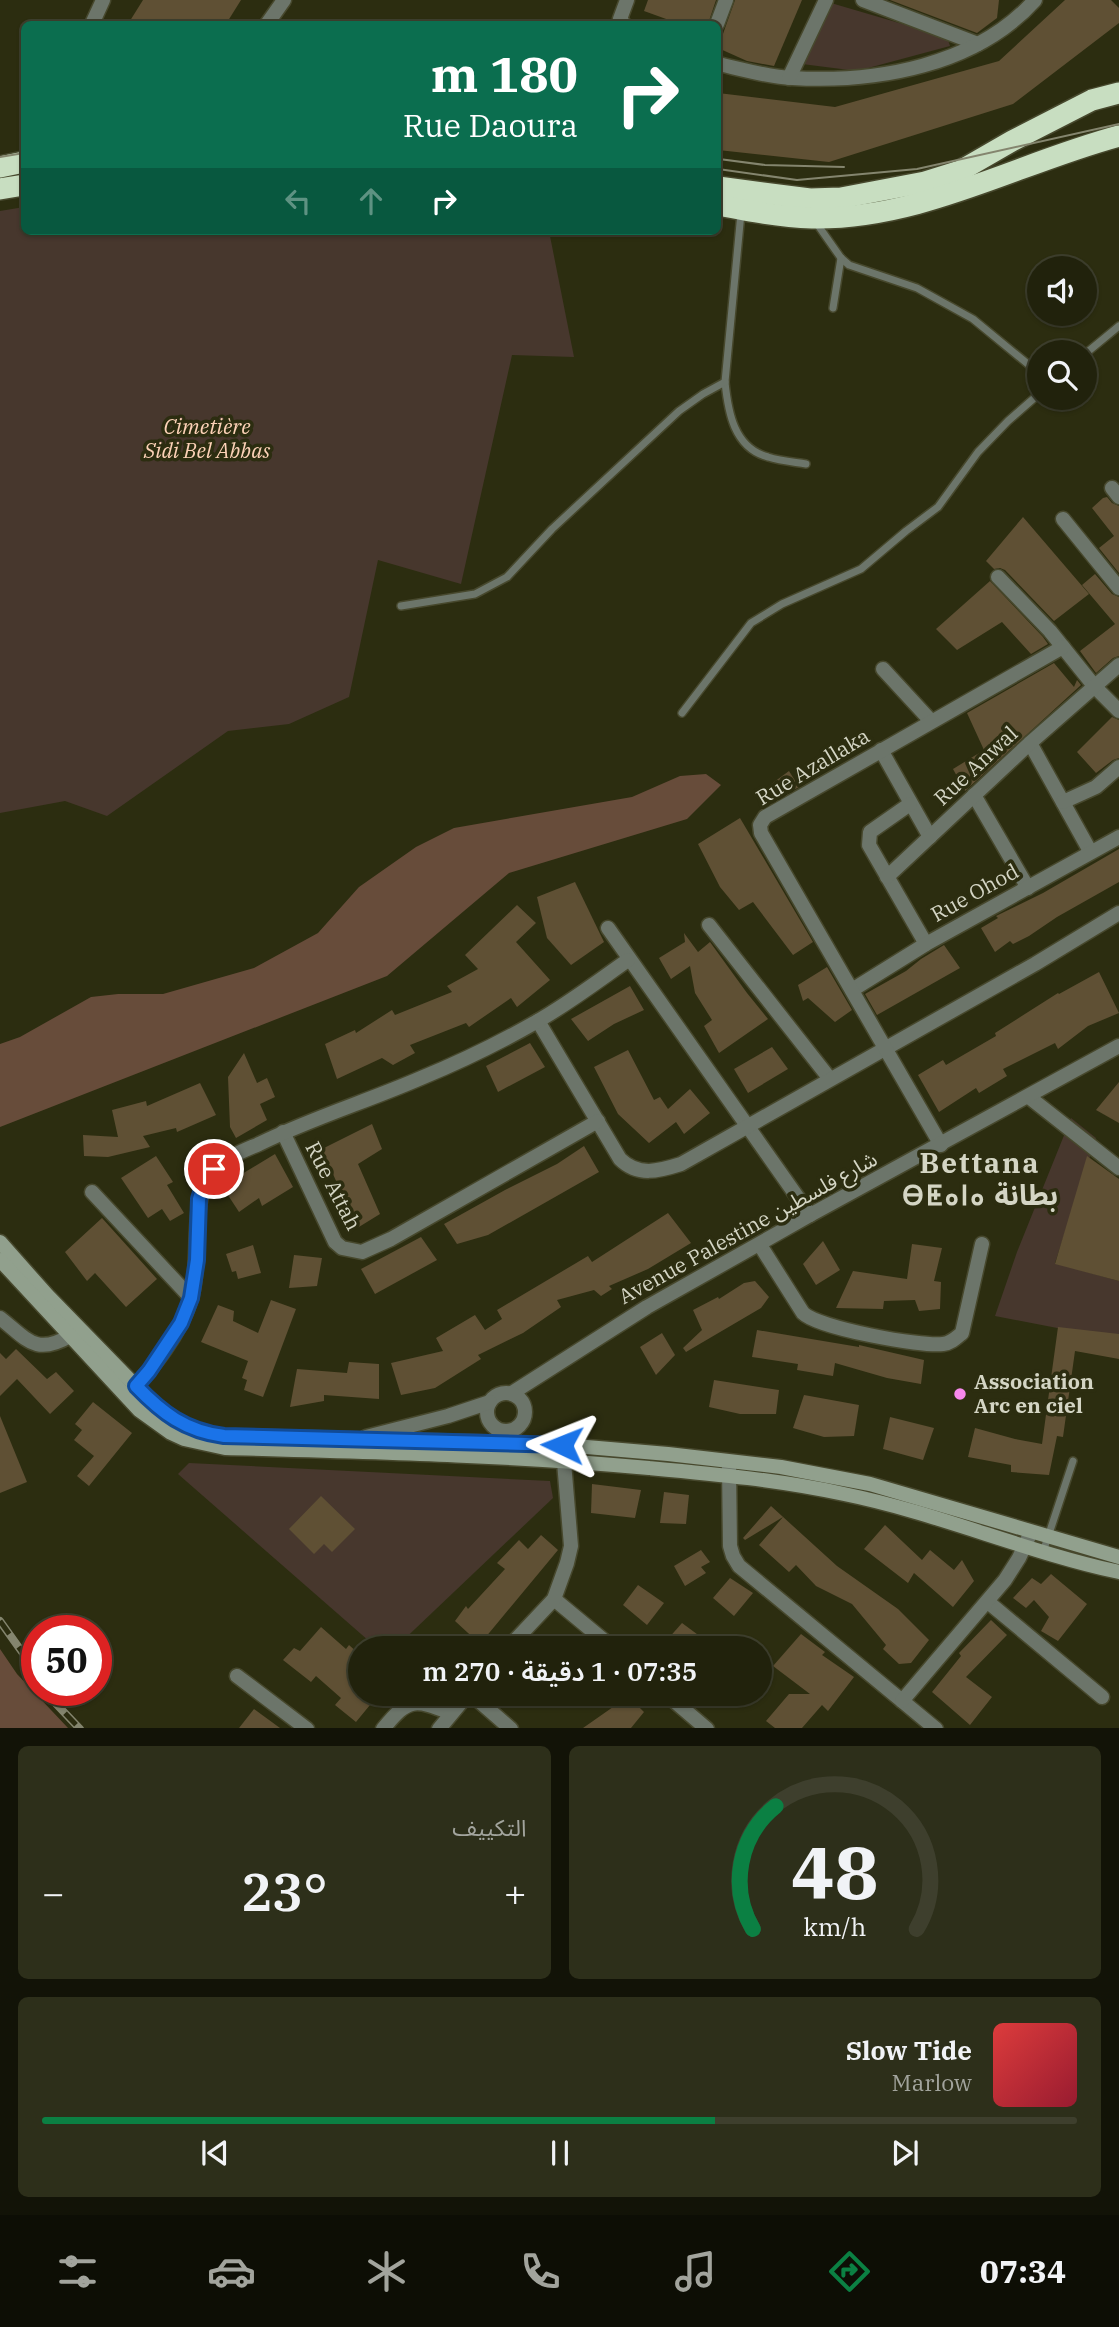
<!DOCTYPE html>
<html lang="ar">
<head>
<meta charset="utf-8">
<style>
	:root { --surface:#21220c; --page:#2d2f1a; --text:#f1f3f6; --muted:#a2a49d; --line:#3e3f2d; --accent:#0b8043 }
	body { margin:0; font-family:"IBM Plex Serif","Noto Sans Arabic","Noto Sans Tifinagh",serif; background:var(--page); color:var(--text); direction:rtl; height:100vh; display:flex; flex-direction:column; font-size:26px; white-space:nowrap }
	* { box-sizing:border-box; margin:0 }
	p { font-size:23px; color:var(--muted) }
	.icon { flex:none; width:38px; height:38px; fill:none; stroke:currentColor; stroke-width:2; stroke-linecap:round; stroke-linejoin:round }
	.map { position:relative; height:1728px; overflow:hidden; direction:ltr }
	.panel { display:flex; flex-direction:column; gap:18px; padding:18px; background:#121307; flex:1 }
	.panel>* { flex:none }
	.banner { position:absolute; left:21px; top:21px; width:700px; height:214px; border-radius:10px; box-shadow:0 2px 5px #0004,0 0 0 2px var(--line); direction:rtl; background:#0b6e4f; color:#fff; overflow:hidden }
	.tools { position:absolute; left:1027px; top:256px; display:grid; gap:14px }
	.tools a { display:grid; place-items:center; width:70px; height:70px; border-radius:50%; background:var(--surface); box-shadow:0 2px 5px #0004,0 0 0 2px var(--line); font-size:35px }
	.speed { position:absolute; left:21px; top:1615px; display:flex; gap:14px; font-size:35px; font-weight:700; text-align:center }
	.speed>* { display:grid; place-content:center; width:91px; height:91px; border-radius:50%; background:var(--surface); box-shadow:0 2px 5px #0004,0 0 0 2px var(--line); line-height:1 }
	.speed .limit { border:10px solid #d22; background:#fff; color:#111 }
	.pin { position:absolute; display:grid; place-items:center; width:60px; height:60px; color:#fff; margin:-30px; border:4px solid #fff; border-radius:50%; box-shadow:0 2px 7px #0007 }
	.me { position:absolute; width:77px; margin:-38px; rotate:272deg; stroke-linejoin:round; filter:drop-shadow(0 0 5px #0008) }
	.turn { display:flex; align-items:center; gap:24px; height:147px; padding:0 28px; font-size:32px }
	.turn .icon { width:91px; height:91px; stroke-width:2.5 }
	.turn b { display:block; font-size:49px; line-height:60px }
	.lanes { display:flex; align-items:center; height:66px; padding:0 28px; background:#0003; justify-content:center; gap:35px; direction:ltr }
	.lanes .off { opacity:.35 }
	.big { font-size:52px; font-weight:600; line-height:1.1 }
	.panel .widget { flex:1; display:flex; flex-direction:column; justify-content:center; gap:10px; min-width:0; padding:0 24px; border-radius:10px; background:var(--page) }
	.panel .dial { align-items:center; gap:0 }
	.dial svg { height:182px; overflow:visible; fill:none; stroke:var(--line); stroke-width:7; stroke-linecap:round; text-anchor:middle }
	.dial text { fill:var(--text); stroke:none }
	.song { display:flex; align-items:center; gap:21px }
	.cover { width:84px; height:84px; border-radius:10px; background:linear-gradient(135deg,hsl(0 70% 55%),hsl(350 70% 35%)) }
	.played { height:7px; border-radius:4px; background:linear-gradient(90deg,var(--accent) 65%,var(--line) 65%) }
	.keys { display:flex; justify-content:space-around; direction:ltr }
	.heat { display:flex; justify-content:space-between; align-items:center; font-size:38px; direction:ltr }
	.panel .tiles { flex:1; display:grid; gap:18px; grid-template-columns:1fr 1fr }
	.widget:last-child { grid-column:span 2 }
	.trip { position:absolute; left:348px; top:1636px; width:424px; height:70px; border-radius:35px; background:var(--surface); box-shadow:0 2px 5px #0004,0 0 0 2px var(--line); font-weight:600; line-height:70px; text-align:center; direction:rtl }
	.dock { display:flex; height:112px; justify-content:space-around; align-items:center; background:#0d0e05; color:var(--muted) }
	.dock .icon { width:49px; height:49px }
	.dock .selected { color:var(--accent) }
	.dock b { font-size:32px; color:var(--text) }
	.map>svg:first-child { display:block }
	.green { fill:#47372d }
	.forest { fill:#674c3a }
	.building { fill:#5f5034 }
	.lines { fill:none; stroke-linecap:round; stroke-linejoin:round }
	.lane-casing { stroke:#47482d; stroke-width:10 }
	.street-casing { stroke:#47482d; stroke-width:17 }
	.secondary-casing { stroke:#47482d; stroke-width:17 }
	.highway-casing { stroke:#47482d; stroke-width:24 }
	.lane { stroke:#6c756a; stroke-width:7 }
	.street { stroke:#6c756a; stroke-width:14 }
	.secondary { stroke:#91a08d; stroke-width:14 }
	.highway { stroke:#c8dec1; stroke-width:21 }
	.tram { stroke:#84856e; stroke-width:2 }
	.rail-casing { stroke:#84856e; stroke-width:8 }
	.rail { stroke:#2c2d10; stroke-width:5; stroke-dasharray:16; stroke-linecap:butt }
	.route-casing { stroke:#114b97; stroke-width:18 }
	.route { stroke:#1a73e8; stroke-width:12 }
	.poi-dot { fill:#f788ec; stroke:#2c2d10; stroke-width:2.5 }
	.labels { text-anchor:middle; stroke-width:7; stroke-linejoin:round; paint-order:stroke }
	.park-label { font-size:21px; font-style:italic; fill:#fdd2b7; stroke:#2c2d10 }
	.street-label { font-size:21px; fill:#d4d5c4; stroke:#2c2d10 }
	.poi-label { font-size:21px; font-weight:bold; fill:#d4d5c4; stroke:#2c2d10; text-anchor:start }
	.district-label { font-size:28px; font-weight:bold; letter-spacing:2px; fill:#d4d5c4; stroke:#2c2d10 }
</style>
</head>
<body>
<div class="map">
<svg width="1119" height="1729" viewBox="0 0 1119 1729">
	<rect width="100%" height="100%" fill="#2c2d10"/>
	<g class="green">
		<polygon points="831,3 947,37 950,46 857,71 802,64"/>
		<polygon points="24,207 24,231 549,231 574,357 512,355 461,584 378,560 349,697 289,724 228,731 107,816 65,801 0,813 0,211"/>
		<polygon points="1071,1118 1096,1138 1055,1263 1119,1281 1119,1340 995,1316 1017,1252"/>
		<polygon points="189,1463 550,1481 553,1498 395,1648 377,1648 178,1474"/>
	</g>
	<g class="forest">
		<polygon points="706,774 721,785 687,819 509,873 387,976 0,1127 0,1044 20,1037 91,997 118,994 163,994 254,968 318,933 359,887 416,847 454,828 632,797 680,776"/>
		<polygon points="0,1649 17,1674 68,1728 0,1728"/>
	</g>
	<g class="building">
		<polygon points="143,0 241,0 226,24 128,24"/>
		<polygon points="648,0 716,0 708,24 680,24 644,11"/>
		<polygon points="735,0 802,0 774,66 747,61 718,48"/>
		<polygon points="890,0 999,0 997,18 977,33"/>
		<polygon points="1065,0 1111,0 1119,8 1119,23 1013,104 829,162 718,150 718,93 835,107 999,61"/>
		<polygon points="1107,497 1112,503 1119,506 1119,573 1099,548 1114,536 1092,508 1103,498"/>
		<polygon points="1023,517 1089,594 1054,621 1005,570 1000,568 994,569 986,561"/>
		<polygon points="1095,574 1112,594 1119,597 1119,656 1113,658 1096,673 1080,651 1115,624 1082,585"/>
		<polygon points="990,581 1043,637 1048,644 1031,654 1002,622 957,650 936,629"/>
		<polygon points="1054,663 1074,687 1077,680 1081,685 965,791 953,769 984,750 967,713"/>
		<polygon points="1112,717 1119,720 1119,758 1113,760 1096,773 1077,752"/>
		<polygon points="789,771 799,787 768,804 761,797 770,785"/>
		<polygon points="740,818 813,942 793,955 753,902 739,910 720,887 698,844"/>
		<polygon points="1119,849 1119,882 1057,917 1029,936 1013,944 1010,941 995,952 981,928 998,918 996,916 1043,893"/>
		<polygon points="575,882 604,942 571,965 547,938 537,897"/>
		<polygon points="517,905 536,923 516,942 550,980 517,1007 511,998 469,1027 466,1023 410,1045 415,1053 393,1065 382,1058 337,1079 325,1044 355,1030 356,1033 392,1010 395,1015 452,992 447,986 478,969 465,955"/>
		<polygon points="684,933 698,952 710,942 747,993 768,1019 719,1053 704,1026 712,1020 695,993 690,966 671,979 659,958 685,942"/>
		<polygon points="944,945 960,968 877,1015 865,994 906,971 921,959"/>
		<polygon points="827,967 852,1010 835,1022 808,998 803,1001 798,985"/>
		<polygon points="1099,972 1119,1013 1088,1026 1058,1049 1055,1043 1003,1069 1007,1076 979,1093 976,1088 939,1112 918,1075 943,1060 946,1065 996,1036 995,1033 1058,993 1059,994"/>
		<polygon points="630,986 644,1010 614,1024 588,1041 571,1019"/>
		<polygon points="530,1043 545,1067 498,1092 486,1066"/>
		<polygon points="772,1047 788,1069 748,1093 734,1069"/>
		<polygon points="628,1050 654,1100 660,1097 668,1109 690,1089 710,1113 684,1134 676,1122 649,1143 618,1114 594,1067"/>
		<polygon points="244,1053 257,1083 267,1078 275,1097 260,1104 267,1120 236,1138 230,1127 228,1077"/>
		<polygon points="1119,1082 1119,1123 1096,1110"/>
		<polygon points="200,1083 216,1115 177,1132 176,1128 143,1136 150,1147 108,1157 84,1156 83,1135 118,1137 112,1110 146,1101 147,1106"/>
		<polygon points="372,1124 382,1149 358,1164 380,1214 354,1230 335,1193 340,1190 322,1149"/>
		<polygon points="584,1146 599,1172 488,1235 457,1244 444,1224 505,1190 557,1164"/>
		<polygon points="275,1154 293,1187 262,1206 259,1198 239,1212 222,1186"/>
		<polygon points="156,1156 173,1182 167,1185 184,1213 170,1221 162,1209 148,1218 121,1178"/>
		<polygon points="1087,1156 1119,1179 1119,1281 1055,1264"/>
		<polygon points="668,1213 691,1243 648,1269 609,1286 612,1289 601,1296 594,1290 557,1300 561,1307 523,1333 478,1355 481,1359 435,1388 401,1395 391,1363 443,1351 436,1338 475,1315 485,1330 502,1319 497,1310 588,1256 592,1262"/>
		<polygon points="102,1218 157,1279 126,1307 95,1273 87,1281 65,1252"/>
		<polygon points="421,1237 437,1260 375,1294 361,1269"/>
		<polygon points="823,1241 840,1270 816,1285 803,1264"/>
		<polygon points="912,1244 942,1248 934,1281 941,1282 940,1309 919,1311 915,1300 884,1301 883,1309 836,1308 853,1271 907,1279"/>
		<polygon points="253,1245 261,1273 238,1279 236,1271 232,1272 226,1254"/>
		<polygon points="294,1255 322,1258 317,1286 289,1288"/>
		<polygon points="755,1281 769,1297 761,1308 686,1352 683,1348 702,1330 693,1310 718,1297 719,1299 744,1283"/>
		<polygon points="271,1300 296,1309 263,1397 244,1390 247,1380 242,1378 248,1361 201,1342 218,1305 234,1311 233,1321 258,1333"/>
		<polygon points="1058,1327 1119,1334 1119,1359 1075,1351 1063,1437 1057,1436 1049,1475 1011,1472 1011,1465 968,1457 975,1428 1015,1439 1042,1444"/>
		<polygon points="757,1330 859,1347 859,1345 924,1360 921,1384 887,1378 835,1363 833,1376 797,1370 798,1364 752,1357"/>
		<polygon points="662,1333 675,1355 656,1375 640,1347"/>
		<polygon points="16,1349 47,1379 56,1372 74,1391 50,1414 17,1379 0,1396 0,1353 6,1359"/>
		<polygon points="349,1362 379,1364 379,1399 324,1395 324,1401 290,1407 297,1369 347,1373"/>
		<polygon points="714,1380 779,1390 776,1414 740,1414 709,1407"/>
		<polygon points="804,1395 859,1405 854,1436 824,1437 793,1428"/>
		<polygon points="93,1402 132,1433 89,1486 77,1476 94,1456 74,1440 82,1430 75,1424"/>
		<polygon points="0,1416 27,1482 0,1493"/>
		<polygon points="890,1417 934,1428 923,1460 883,1449"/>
		<polygon points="592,1484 641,1490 635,1518 591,1513"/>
		<polygon points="664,1492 689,1495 686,1524 660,1523"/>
		<polygon points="321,1496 355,1529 332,1552 324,1544 314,1554 289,1529"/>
		<polygon points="771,1506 837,1566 898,1609 929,1640 911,1663 899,1664 883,1649 886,1645 852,1604 816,1586 796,1565 789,1572 759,1545 783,1517 745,1540 743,1538"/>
		<polygon points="885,1525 922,1560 930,1550 954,1570 962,1560 974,1581 953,1607 914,1573 908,1583 864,1549"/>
		<polygon points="541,1535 558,1550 480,1644 455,1621 466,1606 468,1609 505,1569 497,1563 519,1540 528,1549"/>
		<polygon points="701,1550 710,1562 701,1567 706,1573 685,1586 674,1566"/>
		<polygon points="1051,1574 1087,1604 1058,1641 1041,1631 1049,1617 1034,1600 1026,1608 1013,1598 1032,1578 1041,1584"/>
		<polygon points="730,1578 753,1593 734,1616 713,1598"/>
		<polygon points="638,1585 664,1603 647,1625 623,1605"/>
		<polygon points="991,1620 1007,1635 966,1677 992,1697 970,1725 932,1692 961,1656 959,1653"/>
		<polygon points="682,1623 705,1640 694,1648 660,1648"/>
		<polygon points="321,1627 346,1649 349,1645 360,1655 360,1694 379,1694 356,1722 335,1705 341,1698 316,1676 311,1682 283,1660 294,1648 300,1651"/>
		<polygon points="801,1634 825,1652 822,1655 854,1677 828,1711 822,1705 802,1728 775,1728 766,1721 789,1694 810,1694 773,1666"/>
		<polygon points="619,1694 644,1694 638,1706 644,1712 631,1728 583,1728 613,1707 611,1704"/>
		<polygon points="254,1709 280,1728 239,1728"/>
	</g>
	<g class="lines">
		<g class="lane-casing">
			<g id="lane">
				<path d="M741,213L725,382C728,412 734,448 768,457C781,461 794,462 806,464"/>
				<polyline points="815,221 841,258 849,265 917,288 973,319 1040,374"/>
				<polyline points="833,308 841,258"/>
				<polyline points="1085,354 1119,326"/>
				<polyline points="401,606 475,594 507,577 552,529 679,411 703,394 725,382"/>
				<polyline points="682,713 751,623 782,604 861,569 906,531 938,507 978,452 1008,421 1040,393"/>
				<polyline points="1043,1552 1073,1461"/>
			</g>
		</g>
		<g class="street-casing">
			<g id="street">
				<polyline points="863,0 978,44"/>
				<polyline points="92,24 103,0"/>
				<polyline points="267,24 284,0"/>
				<polyline points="624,24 620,19 627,0"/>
				<polyline points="717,24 726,0"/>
				<path d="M718,64C742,69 767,77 792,78C876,83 976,66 1035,0"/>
				<polyline points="789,78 826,0"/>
				<polyline points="1112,488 1119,497"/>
				<polyline points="1063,519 1119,588"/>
				<polyline points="998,577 1050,631 1095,687 1119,711"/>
				<polyline points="883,669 930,720"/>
				<polyline points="1030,743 1090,851"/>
				<polyline points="881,750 930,837"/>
				<polyline points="974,795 1028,888"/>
				<polyline points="1063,802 1096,787 1119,767"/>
				<polyline points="910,804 870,832 869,845 926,944"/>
				<polyline points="887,877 1030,743 1119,665"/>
				<polyline points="709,925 830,1079"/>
				<polyline points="608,928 810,1215"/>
				<polyline points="852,990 926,944 1119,837"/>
				<path d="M538,1021L620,1159C638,1177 659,1171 681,1164L1035,964L1119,913"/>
				<polyline points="1029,1097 1119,1168"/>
				<polyline points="283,1132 335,1242 342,1248 362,1252 391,1239 598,1121"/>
				<polyline points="941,1145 761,833 760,825 765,817 1063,647"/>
				<polyline points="92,1192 191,1298"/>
				<path d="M760,1245L803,1313C818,1328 921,1347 943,1344C951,1343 956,1338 962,1333L982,1244"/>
				<path d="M0,1318C27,1339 35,1356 70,1336"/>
				<polyline points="512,1393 647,1307 810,1215 1119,1046"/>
				<circle cx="506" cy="1412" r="19"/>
				<path d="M128,1395C153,1367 180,1335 191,1298C202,1261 188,1197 214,1170C226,1157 243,1151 259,1144C312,1118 368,1101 421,1078C460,1062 499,1043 536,1022C568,1004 598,981 628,960"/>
				<polyline points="366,1437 448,1416 490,1402"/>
				<polyline points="729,1466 730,1546 733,1556 739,1566 936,1729"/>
				<polyline points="554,1599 613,1648"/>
				<polyline points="988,1602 1102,1697"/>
				<polyline points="508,1648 554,1599 567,1563 571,1546 563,1450"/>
				<polyline points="237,1676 307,1729"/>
				<polyline points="471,1694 511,1729"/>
				<polyline points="666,1694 707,1729"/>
				<polyline points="902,1701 1005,1580 1019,1558 1031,1532"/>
				<path d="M383,1729C409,1697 414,1699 451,1713"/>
				<polyline points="439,1729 468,1694"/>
			</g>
		</g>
		<g class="secondary-casing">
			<g id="secondary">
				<polyline points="0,1242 47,1295 158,1409 182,1425 209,1434 224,1436 552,1444 668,1454 781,1467 870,1484 1119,1557"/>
				<path d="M0,1260L139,1410L171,1433L184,1439L225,1448C367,1452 508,1455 649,1468C714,1474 780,1480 844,1494C938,1513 1026,1552 1119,1572"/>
			</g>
		</g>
		<g class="highway-casing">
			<g id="highway">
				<polyline points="0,167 24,162"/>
				<polyline points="718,187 810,199 841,198 925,182 960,171 1012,141 1092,100 1119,93"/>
				<polyline points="0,189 24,185"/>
				<path d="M718,205C749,211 780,217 812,218C920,220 1018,163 1119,136"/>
			</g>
		</g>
		<use href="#lane" class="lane"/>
		<use href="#street" class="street"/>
		<use href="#secondary" class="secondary"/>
		<use href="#highway" class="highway"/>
		<g class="tram">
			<polyline points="0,157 24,153"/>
			<polyline points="719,159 765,165 844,167"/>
			<polyline points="718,169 797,180 917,169 1119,124"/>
		</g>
		<g class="rail-casing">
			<g id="rail">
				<polyline points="0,1621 37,1673"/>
				<polyline points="43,1690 80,1729"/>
			</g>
		</g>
		<use href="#rail" class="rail"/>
	</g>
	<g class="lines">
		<g class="route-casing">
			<path id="route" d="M214,1169L204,1183L199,1199L197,1260L191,1298L181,1323L149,1371L136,1386C162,1413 185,1431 224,1436L562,1445"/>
		</g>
		<use href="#route" class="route"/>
	</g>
	<circle class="poi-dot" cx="960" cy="1394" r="7"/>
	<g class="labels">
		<g class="park-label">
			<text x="207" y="434">Cimetière<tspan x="207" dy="24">Sidi Bel Abbas</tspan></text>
		</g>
		<g class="street-label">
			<text transform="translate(976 766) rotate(-43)" y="7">Rue Anwal</text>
			<text transform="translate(813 767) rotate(-31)" y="7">Rue Azallaka</text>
			<text transform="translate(975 893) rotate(-29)" y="7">Rue Ohod</text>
			<text transform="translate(333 1186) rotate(63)" y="7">Rue Attah</text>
			<text transform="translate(748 1228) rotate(-29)" y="7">Avenue Palestine شارع فلسطين</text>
		</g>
		<g class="poi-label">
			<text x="974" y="1389">Association<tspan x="974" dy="24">Arc en ciel</tspan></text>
		</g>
		<g class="district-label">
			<text x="980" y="1173">Bettana<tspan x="980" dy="32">ⴱⵟⴰⵏⴰ بطانة</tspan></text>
		</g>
	</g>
</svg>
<div class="tools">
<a><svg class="icon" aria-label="sound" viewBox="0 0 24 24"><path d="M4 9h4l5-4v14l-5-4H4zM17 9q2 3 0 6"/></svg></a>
<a><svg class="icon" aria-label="search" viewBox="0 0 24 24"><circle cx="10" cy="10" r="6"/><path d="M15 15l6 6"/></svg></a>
</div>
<div class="speed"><div class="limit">50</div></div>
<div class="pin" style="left:214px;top:1169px;background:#d93025"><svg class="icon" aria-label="arrive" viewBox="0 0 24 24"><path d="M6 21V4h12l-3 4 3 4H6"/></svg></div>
<svg class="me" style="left:562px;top:1445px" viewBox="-20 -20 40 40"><path d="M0-17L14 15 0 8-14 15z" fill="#1a73e8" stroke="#fff" stroke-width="4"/></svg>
<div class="trip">07:35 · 1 دقيقة · 270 m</div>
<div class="banner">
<div class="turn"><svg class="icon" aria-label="right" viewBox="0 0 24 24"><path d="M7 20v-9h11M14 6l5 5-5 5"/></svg><div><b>180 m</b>Rue Daoura</div></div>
<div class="lanes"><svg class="icon off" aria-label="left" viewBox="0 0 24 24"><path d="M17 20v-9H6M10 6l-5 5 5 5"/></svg><svg class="icon off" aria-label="ahead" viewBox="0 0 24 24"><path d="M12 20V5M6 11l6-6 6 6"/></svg><svg class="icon" aria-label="right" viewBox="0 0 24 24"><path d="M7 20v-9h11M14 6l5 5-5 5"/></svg></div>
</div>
</div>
<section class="panel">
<div class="tiles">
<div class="widget dial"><svg viewBox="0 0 100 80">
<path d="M14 69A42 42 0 1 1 86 69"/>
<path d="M14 69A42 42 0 0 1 24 15" stroke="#0b8043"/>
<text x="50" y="56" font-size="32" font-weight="700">48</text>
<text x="50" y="72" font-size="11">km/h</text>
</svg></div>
<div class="widget"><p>التكييف</p>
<div class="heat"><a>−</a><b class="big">23°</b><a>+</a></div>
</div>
<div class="widget">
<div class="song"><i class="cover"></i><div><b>Slow Tide</b><p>Marlow</p></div></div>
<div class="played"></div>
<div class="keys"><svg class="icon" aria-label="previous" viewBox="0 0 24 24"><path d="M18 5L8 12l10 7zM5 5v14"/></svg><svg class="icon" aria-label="pause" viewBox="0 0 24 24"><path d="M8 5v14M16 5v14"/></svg><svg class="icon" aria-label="next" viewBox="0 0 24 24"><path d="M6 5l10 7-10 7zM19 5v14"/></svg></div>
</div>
</div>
</section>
<nav class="dock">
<b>07:34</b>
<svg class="icon selected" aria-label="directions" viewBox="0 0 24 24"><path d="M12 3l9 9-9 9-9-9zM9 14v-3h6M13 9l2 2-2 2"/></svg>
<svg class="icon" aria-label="music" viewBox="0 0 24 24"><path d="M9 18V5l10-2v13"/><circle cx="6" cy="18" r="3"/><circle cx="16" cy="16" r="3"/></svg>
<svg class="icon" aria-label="phone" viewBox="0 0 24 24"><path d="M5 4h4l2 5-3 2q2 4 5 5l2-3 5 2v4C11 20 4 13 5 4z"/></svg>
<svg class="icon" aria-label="climate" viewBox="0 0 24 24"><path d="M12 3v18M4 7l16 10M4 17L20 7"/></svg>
<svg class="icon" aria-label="car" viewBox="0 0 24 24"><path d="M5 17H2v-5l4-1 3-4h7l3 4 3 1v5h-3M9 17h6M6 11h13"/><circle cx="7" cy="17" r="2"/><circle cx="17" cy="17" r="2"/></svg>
<svg class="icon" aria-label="filters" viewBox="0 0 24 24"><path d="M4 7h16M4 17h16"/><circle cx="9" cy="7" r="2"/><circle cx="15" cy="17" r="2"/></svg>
</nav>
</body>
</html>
